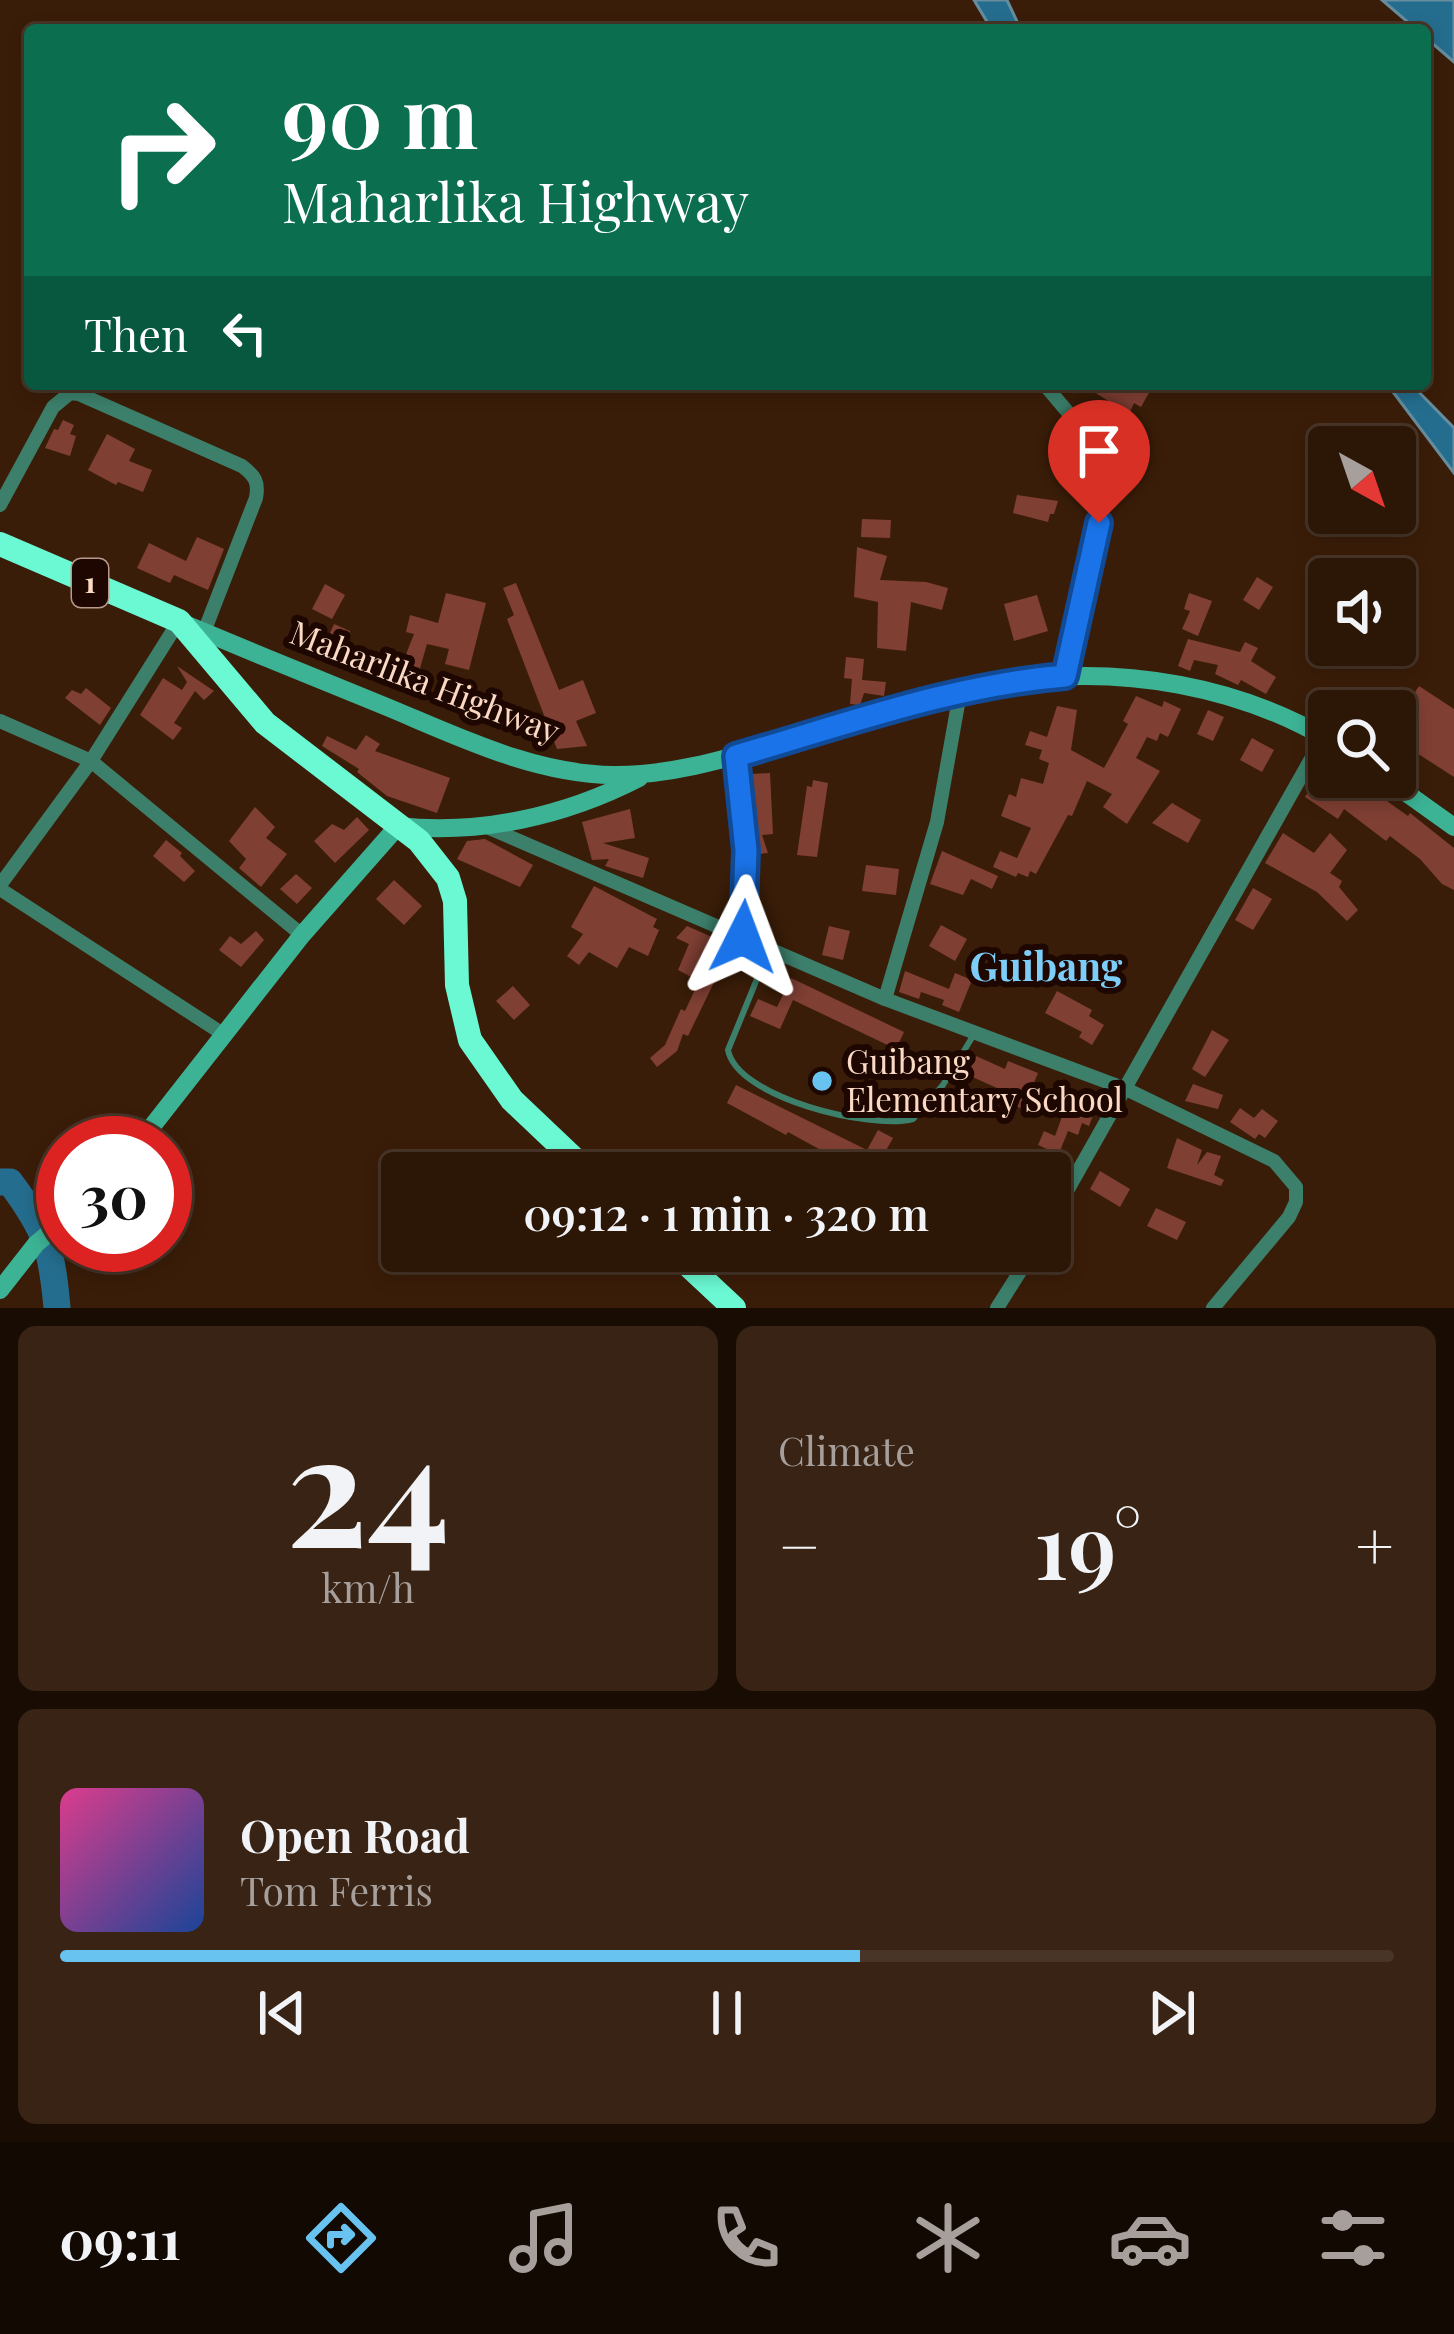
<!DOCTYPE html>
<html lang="en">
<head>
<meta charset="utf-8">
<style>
	:root { --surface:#2c1606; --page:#382314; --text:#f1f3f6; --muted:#a69f9b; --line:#483528; --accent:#69c3f1 }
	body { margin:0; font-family:"Playfair Display",serif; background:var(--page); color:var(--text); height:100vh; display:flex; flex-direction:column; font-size:45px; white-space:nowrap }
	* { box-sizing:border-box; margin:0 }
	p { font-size:39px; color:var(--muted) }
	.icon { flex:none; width:66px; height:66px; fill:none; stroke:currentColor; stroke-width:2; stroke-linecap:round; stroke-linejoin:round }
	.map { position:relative; height:1308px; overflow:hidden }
	.sheet { display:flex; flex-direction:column; gap:18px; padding:18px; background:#180c03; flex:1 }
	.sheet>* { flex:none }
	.guide { position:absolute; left:24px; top:24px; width:1407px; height:366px; border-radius:12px; box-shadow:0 6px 18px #0003,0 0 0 3px var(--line); background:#0b6e4f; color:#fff; overflow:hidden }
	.needle { width:78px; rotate:140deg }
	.tools { position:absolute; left:1308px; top:426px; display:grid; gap:24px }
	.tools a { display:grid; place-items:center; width:108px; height:108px; border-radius:12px; background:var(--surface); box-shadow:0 6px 18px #0003,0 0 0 3px var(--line); font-size:60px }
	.speed { position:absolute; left:36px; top:1116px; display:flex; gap:24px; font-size:60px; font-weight:700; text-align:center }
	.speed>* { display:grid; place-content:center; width:156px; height:156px; border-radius:50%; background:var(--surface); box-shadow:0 6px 18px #0003,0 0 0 3px var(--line); line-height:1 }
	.speed .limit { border:18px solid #d22; background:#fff; color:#111 }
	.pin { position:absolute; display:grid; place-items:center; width:102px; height:102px; color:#fff; margin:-123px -51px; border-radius:50% 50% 50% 0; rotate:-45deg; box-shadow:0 0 12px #0007 }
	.pin .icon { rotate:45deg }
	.me { position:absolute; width:132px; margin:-66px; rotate:3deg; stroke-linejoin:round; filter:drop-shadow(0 0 9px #0008) }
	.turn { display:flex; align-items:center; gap:42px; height:252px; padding:0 60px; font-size:54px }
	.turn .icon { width:156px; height:156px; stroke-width:2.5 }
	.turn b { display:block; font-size:84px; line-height:102px }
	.then { display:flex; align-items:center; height:114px; padding:0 60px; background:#0003; gap:24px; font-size:45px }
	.big { font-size:90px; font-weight:600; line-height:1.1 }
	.sheet .card { flex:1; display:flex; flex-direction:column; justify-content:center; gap:18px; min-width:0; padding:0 42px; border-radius:18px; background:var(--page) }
	.sheet .dial { align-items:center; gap:0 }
	.dial b { font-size:156px; line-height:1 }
	.song { display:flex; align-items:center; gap:36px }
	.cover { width:144px; height:144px; border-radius:18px; background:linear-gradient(135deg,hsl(330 70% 55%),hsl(220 70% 35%)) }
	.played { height:12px; border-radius:6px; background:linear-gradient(90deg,var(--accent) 60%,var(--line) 60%) }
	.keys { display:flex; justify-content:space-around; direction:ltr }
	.heat { display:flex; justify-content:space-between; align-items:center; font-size:66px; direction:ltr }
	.sheet .tiles { flex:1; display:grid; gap:18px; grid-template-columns:1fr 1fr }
	.card:last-child { grid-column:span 2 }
	.trip { position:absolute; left:381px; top:1152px; width:690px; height:120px; border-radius:12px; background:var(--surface); box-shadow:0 6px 18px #0003,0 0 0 3px var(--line); font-weight:600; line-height:120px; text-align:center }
	.menu { display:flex; height:192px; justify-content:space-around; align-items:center; background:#120902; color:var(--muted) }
	.menu .icon { width:84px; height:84px }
	.menu .current { color:var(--accent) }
	.menu b { font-size:54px; color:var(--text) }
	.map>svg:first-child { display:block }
	.water { fill:#256d8e; stroke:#658d9e; stroke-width:3 }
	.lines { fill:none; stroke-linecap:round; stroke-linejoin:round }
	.river { stroke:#256d8e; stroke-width:27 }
	.building { fill:#803f33 }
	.lane { stroke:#3c806c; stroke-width:6 }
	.street { stroke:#3c806c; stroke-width:14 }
	.secondary { stroke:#3cb395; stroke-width:18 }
	.highway { stroke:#6bf9d3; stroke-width:24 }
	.route-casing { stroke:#114b97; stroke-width:30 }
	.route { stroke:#1a73e8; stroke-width:21 }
	.poi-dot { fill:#69c3f1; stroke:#1d0700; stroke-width:4.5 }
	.labels { text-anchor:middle; stroke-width:12; stroke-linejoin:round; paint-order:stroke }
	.shield { fill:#1d0700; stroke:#b89a8a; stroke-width:3 }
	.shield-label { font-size:30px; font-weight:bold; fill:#fad9c5 }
	.street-label { font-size:33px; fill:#fad9c5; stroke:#1d0700 }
	.poi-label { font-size:33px; fill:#fad9c5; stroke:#1d0700; text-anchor:start }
	.quarter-label { font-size:39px; font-weight:bold; fill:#7ccef9; stroke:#1d0700 }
</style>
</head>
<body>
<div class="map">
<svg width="1454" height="1308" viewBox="0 0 1454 1308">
	<rect width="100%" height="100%" fill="#3a1d08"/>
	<g class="water">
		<polygon points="974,0 1007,0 1021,30 992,30"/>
		<polygon points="1382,0 1454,0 1454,62 1425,37 1425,30 1417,30"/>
		<polygon points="1387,384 1411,384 1454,428 1454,473"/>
	</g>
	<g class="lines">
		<path class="river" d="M0,1182H10C46,1230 52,1249 57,1308"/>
	</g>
	<g class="building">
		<polygon points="1082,384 1154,384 1141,407 1134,403 1120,435 1106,429 1116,406"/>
		<polygon points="63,420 74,425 70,434 76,436 70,456 45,448 54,429 58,430"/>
		<polygon points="107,434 135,449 129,461 152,470 143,492 118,482 116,485 88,470"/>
		<polygon points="1084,451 1098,465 1080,498 1070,493 1077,479 1070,476"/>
		<polygon points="1017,495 1058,501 1054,514 1050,514 1048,522 1013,513"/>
		<polygon points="862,519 891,520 890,538 861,537"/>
		<polygon points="197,537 224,549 208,590 174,575 170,583 137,568 149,543 186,561"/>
		<polygon points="857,547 887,556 880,580 926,582 948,588 942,610 911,602 906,651 877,648 878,602 854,597"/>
		<polygon points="1257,577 1273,587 1259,610 1243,600"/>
		<polygon points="516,583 559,690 583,680 596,713 576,721 587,746 557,749 507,619 514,615 503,588"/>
		<polygon points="325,584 345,595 332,619 312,609"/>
		<polygon points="446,593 486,603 469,670 445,664 449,649 427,644 416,682 397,677 414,634 406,632 410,615 438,623"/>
		<polygon points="1189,593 1212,601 1198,636 1182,629 1190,611 1184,609"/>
		<polygon points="1037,595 1048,631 1014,641 1004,604"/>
		<polygon points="334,624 350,631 338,660 321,653"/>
		<polygon points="1188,639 1240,652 1245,642 1258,648 1251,661 1276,677 1266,694 1241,680 1238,685 1215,674 1218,665 1194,660 1190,671 1178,666"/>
		<polygon points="846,657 864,659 862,680 886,682 884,696 864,693 860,705 850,704 852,679 844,678"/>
		<polygon points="177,666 214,691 204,700 195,691 174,723 182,728 173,740 140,715 163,678 182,690 187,682"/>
		<polygon points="1419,686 1454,709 1454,777 1395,739 1395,723"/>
		<polygon points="86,688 111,708 100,725 65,698 72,690 81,694"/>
		<polygon points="1136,696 1162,707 1164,701 1181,709 1168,737 1160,733 1157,741 1147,737 1136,758 1160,771 1127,824 1103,807 1112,794 1087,781 1072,816 1068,815 1036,874 1030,871 1028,877 1018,873 1016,877 993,867 1000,851 1017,858 1031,828 1001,816 1009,794 1016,797 1021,778 1043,784 1049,763 1039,759 1042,750 1025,745 1030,731 1047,737 1057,706 1077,710 1071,750 1104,768 1128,724 1123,721"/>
		<polygon points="1208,710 1224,717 1213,741 1197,734"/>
		<polygon points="366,735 380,744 375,751 450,778 437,813 387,796 357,772 359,769 322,746 327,736 356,750"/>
		<polygon points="1252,738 1274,750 1262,772 1240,760"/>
		<polygon points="1329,760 1329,777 1349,777 1363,784 1408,816 1410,813 1454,848 1454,890 1442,884 1420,859 1390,836 1386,841 1344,809 1338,819 1305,797"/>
		<polygon points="770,773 773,834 762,835 768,853 758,854 750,774"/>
		<polygon points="813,780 828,783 817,857 797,855 807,786 812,787"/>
		<polygon points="1172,803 1201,820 1188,843 1152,823"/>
		<polygon points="255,807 275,827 266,838 287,854 261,887 239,868 246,859 229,841"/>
		<polygon points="630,809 635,838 603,843 649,858 643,878 605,866 609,859 592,860 582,822"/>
		<polygon points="357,817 369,830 335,863 314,841 332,824 344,830"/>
		<polygon points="1283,833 1314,853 1330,833 1347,850 1330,873 1342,881 1339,887 1358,910 1347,921 1317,892 1265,863"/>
		<polygon points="485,839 533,865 520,887 457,859 467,841"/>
		<polygon points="166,840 182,853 180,856 195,871 184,882 153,856"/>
		<polygon points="942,851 998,876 992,889 971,879 963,895 930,884"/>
		<polygon points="866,865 899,869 896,895 862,891"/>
		<polygon points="296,874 312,888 297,904 280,889"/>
		<polygon points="394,880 422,906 404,925 376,899"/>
		<polygon points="594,886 657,919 653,927 659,930 648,956 629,947 617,968 589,952 579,965 567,956 583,934 571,927"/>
		<polygon points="1253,888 1272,899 1253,930 1235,920"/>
		<polygon points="941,925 967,939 955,961 929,946"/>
		<polygon points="687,926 721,941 713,960 722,966 688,1036 683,1034 677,1051 657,1067 650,1058 665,1045 681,1009 685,1011 699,981 678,970 689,944 676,938"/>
		<polygon points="829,926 850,931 843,960 822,955"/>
		<polygon points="256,931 264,940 241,967 219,950 230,936 241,944"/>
		<polygon points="905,971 949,989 955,973 972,980 959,1012 942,1005 944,1000 921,992 919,999 899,992"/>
		<polygon points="791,978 904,1032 896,1049 793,1000 780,1029 750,1016 758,999 777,1007"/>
		<polygon points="513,986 530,1005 514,1020 496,1001"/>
		<polygon points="1057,991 1092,1010 1089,1016 1104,1025 1092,1045 1079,1037 1082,1032 1045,1013"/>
		<polygon points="1212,1030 1229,1040 1205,1077 1192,1069"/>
		<polygon points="976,1056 1005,1069 1008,1061 1038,1073 1023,1109 993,1097 997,1088 968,1075"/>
		<polygon points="1193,1084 1223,1095 1218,1109 1185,1101"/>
		<polygon points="736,1085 867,1150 878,1130 893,1138 874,1172 842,1155 839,1160 788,1132 786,1135 727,1103"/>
		<polygon points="1068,1100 1095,1110 1089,1126 1082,1123 1078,1135 1068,1131 1054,1166 1045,1162 1049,1150 1038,1145 1044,1131 1055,1136"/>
		<polygon points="1240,1108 1254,1118 1262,1109 1278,1121 1265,1138 1259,1134 1255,1139 1230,1122"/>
		<polygon points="111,1113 130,1131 119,1143 96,1143 88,1135"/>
		<polygon points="1177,1138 1202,1150 1197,1165 1207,1152 1221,1156 1214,1175 1224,1180 1221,1186 1167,1168"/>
		<polygon points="1100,1171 1130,1189 1120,1207 1090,1189"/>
		<polygon points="1156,1208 1186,1222 1177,1240 1147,1226"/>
	</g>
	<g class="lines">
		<path class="lane" d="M768,952L728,1050C737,1098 871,1130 913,1119L943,1085L973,1036"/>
		<g class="street">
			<polyline points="1044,384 1110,462 1065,677"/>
			<path d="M0,505L53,407L70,393L79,394L242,466C255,476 259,482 256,498L204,632"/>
			<polyline points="0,721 91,761 302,935"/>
			<polyline points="736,756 747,849 743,937"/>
			<polyline points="487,827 885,999 1126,1089 1274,1161 1296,1187 1296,1202 1289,1217 1213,1308"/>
			<polyline points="0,885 91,761 179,621"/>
			<polyline points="0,889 223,1034"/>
			<polyline points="885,999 937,822 960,693"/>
			<polyline points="1050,1221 1324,736"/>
			<polyline points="997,1308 1033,1251"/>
		</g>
		<g class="secondary">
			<path d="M185,624C252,652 320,680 387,707C459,737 534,774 613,775C673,776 735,756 791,740C866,719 944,689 1021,680C1125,667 1238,686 1329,740"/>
			<polyline points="1384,777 1454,827"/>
			<path d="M139,1143L302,935L398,826C481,835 565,816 639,778"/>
			<polyline points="0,1290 36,1244 63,1221"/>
		</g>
		<g class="highway">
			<polyline points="0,544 179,621 265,723 419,841 448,878 455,901 457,985 470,1040 512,1100 589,1173"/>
			<polyline points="673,1251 734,1308"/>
		</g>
	</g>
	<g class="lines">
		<g class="route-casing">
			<path id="route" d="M743,937L746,850L736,756C844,725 953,685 1065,676L1099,523"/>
		</g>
		<use href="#route" class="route"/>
	</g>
	<circle class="poi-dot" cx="822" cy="1081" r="12"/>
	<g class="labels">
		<rect class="shield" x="72" y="559" width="36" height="48" rx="9"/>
		<g class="shield-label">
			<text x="90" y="593">1</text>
		</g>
		<g class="street-label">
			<text transform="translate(425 682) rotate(21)" y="12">Maharlika Highway</text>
		</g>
		<g class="poi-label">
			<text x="846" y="1074">Guibang<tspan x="846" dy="38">Elementary School</tspan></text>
		</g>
		<g class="quarter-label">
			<text x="1046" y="981">Guibang</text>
		</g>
	</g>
</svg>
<div class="tools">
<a><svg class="needle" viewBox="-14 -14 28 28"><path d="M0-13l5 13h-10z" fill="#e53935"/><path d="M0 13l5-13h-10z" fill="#a69f9b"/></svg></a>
<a><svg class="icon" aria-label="sound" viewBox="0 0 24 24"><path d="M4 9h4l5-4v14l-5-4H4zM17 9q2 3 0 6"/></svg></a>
<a><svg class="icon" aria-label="search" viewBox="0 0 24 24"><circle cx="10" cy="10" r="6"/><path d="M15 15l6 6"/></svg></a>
</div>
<div class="speed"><div class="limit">30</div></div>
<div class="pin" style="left:1099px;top:523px;background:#d93025"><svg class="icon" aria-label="arrive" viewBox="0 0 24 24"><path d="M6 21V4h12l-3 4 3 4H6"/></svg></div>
<svg class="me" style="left:743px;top:937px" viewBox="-20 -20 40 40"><path d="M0-17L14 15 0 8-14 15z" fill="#1a73e8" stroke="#fff" stroke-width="4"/></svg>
<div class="trip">09:12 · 1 min · 320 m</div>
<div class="guide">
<div class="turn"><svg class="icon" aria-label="right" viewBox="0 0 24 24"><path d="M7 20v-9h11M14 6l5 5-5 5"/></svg><div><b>90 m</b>Maharlika Highway</div></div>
<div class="then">Then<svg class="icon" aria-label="left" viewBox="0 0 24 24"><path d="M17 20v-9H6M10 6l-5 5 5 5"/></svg></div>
</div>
</div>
<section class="sheet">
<div class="tiles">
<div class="card dial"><b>24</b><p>km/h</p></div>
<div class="card"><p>Climate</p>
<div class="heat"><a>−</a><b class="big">19°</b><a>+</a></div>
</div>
<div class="card">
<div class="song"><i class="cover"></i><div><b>Open Road</b><p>Tom Ferris</p></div></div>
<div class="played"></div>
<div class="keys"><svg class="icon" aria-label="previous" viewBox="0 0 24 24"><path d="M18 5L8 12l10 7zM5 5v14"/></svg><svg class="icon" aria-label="pause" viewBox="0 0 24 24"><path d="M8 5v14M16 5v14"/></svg><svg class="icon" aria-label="next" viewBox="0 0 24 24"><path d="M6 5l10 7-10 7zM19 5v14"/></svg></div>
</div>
</div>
</section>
<nav class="menu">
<b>09:11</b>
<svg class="icon current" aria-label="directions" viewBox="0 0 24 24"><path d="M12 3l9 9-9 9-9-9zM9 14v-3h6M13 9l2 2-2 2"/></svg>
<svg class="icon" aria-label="music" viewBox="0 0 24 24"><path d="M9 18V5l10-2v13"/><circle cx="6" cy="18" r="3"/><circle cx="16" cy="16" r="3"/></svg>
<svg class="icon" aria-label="phone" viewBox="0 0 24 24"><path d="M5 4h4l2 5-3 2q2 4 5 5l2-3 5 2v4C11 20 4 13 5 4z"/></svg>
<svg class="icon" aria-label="climate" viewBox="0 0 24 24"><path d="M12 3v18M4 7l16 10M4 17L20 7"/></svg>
<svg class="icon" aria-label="car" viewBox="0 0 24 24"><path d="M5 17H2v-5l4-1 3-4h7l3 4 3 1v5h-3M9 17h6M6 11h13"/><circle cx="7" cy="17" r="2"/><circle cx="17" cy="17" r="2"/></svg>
<svg class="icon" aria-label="filters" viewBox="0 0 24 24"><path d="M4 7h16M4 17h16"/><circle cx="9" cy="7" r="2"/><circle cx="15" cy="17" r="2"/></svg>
</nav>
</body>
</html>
